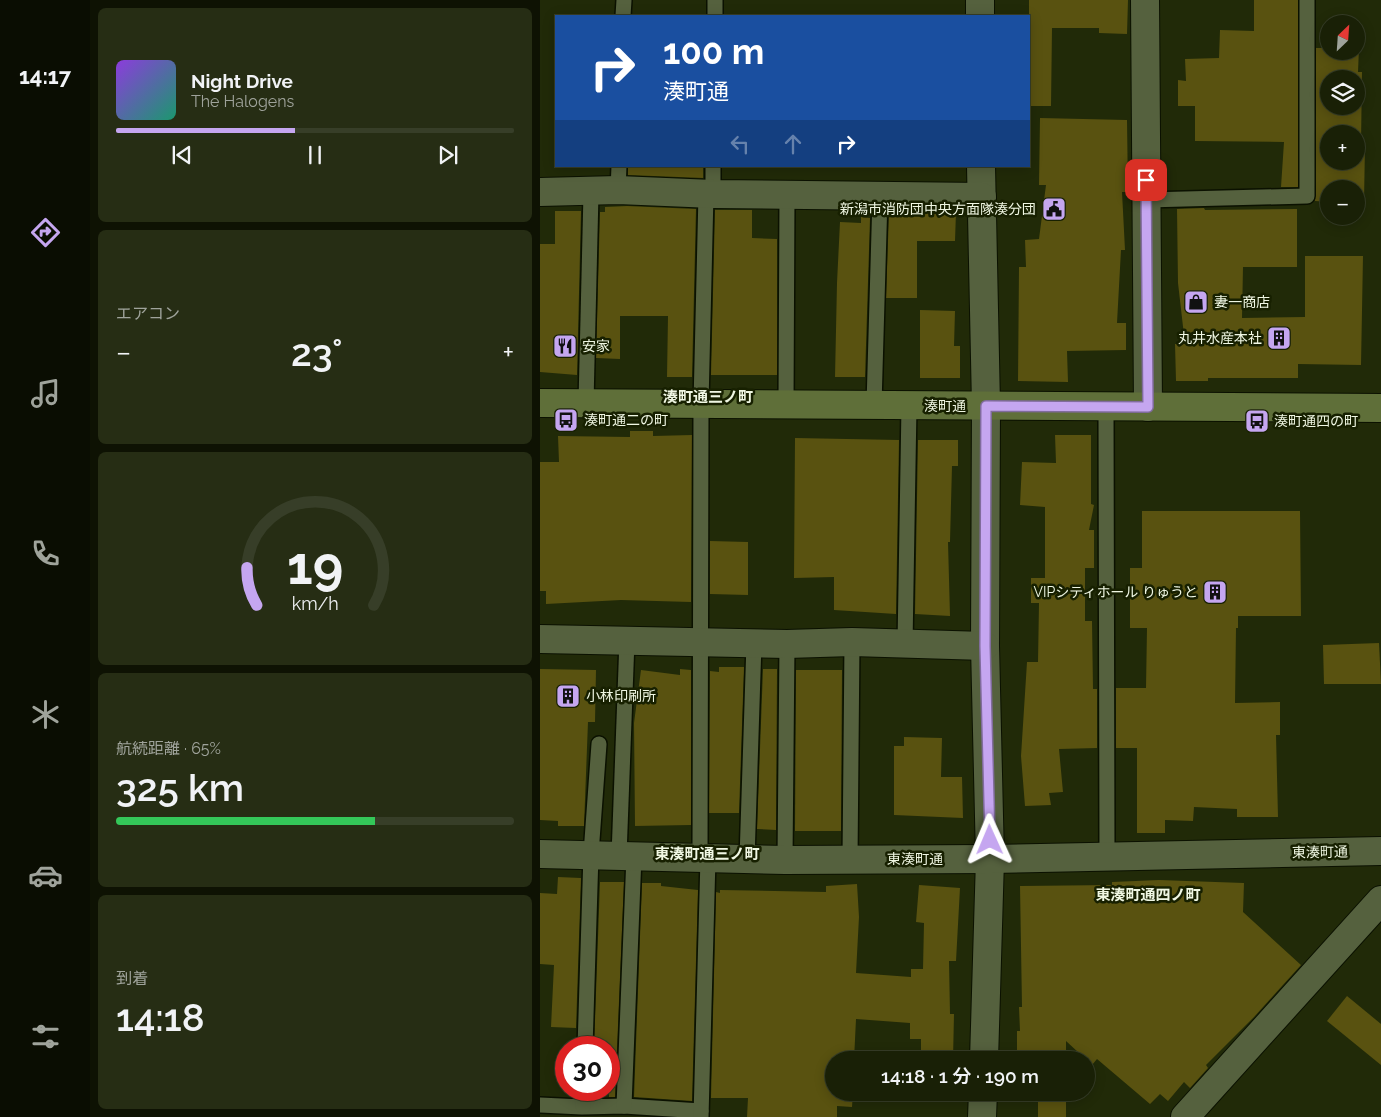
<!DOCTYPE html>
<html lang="ja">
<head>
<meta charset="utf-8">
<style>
	:root { --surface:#192006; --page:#262d14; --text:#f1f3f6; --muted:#9fa39b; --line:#373e28; --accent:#c5a6f0 }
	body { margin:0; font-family:Raleway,"Noto Sans JP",sans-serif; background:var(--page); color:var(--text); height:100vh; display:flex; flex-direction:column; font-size:19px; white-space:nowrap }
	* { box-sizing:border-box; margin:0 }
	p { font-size:16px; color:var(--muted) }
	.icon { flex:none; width:28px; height:28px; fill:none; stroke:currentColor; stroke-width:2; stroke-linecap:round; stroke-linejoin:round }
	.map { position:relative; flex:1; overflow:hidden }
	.drawer { display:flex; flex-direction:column; gap:8px; padding:8px; background:#0e1203; width:450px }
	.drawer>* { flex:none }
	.banner { position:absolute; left:15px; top:15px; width:475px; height:152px; border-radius:0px; box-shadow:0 2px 12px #0003,0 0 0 1px var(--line); background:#1a4fa0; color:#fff; overflow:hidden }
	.needle { width:32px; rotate:25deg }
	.buttons { position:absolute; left:780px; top:15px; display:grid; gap:10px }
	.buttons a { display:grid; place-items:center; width:45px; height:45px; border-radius:50%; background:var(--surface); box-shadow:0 2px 12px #0003,0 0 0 1px var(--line); font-size:25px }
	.speed { position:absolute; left:15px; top:1036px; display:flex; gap:10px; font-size:25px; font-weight:700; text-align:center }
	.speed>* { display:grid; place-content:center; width:65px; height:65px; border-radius:50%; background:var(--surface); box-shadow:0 2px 12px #0003,0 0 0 1px var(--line); line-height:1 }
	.speed .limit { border:8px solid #d22; background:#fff; color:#111 }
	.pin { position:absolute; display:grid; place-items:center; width:42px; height:42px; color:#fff; margin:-21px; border-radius:10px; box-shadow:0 2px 8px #0006 }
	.me { position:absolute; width:55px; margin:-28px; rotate:359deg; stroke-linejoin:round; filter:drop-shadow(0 0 4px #0008) }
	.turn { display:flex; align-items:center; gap:18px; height:105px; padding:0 25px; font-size:22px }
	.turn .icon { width:65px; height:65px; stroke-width:2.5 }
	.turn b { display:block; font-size:35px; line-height:42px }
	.lanes { display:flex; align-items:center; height:48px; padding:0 25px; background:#0003; justify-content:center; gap:25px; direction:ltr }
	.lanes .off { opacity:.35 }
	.big { font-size:38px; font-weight:600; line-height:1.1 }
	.drawer .card { flex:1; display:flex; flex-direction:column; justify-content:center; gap:8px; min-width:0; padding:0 18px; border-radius:8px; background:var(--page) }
	.drawer .dial { align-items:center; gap:0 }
	.dial svg { height:130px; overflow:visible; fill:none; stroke:var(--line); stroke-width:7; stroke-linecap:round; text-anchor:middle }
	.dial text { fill:var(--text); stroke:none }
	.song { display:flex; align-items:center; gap:15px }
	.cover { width:60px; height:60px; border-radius:8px; background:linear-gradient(135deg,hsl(270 70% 55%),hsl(160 70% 35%)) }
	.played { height:5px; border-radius:2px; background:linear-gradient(90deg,var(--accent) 45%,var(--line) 45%) }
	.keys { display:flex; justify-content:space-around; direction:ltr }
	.heat { display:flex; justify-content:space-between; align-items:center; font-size:28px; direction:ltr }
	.charge { height:8px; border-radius:4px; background:linear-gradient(90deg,#34c759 65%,var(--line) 0) }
	.trip { position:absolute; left:285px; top:1051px; width:270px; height:50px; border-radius:25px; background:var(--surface); box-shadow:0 2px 12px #0003,0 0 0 1px var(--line); font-weight:600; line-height:50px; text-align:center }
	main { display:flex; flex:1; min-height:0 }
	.tab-bar { display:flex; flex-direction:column; width:90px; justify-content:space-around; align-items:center; background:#0a0d02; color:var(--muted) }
	.tab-bar .icon { width:35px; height:35px }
	.tab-bar .on { color:var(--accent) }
	.tab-bar b { font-size:22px; color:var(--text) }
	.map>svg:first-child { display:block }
	.building { fill:#595210; fill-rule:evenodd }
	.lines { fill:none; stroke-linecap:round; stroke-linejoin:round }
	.lane-casing { stroke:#0b1100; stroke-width:18 }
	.street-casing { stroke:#0b1100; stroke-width:30 }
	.secondary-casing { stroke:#0b1100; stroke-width:30 }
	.lane { stroke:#55613e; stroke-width:15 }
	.street { stroke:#55613e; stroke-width:28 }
	.secondary { stroke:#5f6f39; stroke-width:28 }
	.route-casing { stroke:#806c9c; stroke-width:12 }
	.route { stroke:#c5a6f0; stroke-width:9 }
	.labels { text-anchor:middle; stroke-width:5; stroke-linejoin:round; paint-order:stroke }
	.poi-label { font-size:14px; fill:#f0f7e3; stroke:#172000; text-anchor:start }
	.street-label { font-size:14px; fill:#f0f7e3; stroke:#172000 }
	.neighbourhood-label { font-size:15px; font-weight:bold; fill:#f0f7e3; stroke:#172000 }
</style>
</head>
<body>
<main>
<nav class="tab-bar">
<b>14:17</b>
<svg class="icon on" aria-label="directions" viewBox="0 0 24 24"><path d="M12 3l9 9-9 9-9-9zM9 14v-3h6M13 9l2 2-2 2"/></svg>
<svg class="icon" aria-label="music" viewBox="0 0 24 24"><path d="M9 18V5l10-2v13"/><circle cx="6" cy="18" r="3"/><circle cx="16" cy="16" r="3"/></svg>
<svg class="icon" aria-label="phone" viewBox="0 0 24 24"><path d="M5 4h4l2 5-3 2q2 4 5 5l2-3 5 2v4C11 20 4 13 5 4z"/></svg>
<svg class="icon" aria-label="climate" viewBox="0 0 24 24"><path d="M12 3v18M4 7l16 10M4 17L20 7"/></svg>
<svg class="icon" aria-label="car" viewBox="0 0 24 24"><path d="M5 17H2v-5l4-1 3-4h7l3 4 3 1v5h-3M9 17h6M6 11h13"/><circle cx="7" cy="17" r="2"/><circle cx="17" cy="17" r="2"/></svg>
<svg class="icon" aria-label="filters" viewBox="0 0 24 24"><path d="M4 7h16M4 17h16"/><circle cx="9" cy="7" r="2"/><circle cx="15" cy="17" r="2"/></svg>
</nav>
<section class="drawer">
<div class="card">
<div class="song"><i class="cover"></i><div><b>Night Drive</b><p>The Halogens</p></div></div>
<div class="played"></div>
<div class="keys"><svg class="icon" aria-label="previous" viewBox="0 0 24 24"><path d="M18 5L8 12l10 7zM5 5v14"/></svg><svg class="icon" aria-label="pause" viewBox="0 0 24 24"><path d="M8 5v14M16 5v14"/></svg><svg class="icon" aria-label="next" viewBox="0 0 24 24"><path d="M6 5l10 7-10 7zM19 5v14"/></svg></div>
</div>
<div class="card"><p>エアコン</p>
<div class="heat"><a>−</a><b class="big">23°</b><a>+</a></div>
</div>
<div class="card dial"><svg viewBox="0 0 100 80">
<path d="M14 69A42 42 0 1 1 86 69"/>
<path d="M14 69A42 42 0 0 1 8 46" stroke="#c5a6f0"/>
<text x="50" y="56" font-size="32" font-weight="700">19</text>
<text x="50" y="72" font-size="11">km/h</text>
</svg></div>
<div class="card"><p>航続距離 · 65%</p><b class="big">325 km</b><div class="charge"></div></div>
<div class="card"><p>到着</p><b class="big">14:18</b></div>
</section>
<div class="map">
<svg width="841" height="1117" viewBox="0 0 841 1117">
	<rect width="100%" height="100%" fill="#212a08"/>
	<g class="building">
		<polygon points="489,0 588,0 587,34 559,33 559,28 512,28 511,106 489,106"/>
		<polygon points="714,0 758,0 758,187 741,187 744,142 655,141 655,106 638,106 638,80 646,81 645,59 679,58 680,30 714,31"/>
		<path d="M776,48H789V51H816V48H819L818,72H822L821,145H825L824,202H816V189H789V202L775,201ZM789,79H816V106H789ZM789,134H816V161H789Z"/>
		<polygon points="500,118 587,120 588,192 582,192 585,250 581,250 577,323 586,323 586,350 527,351 528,382 478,381 479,267 486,267 485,240 499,239 506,185 499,185"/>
		<polygon points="88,166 163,166 163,178 88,175"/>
		<polygon points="87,206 156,209 152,377 127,377 128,316 80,316 80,359 56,358 60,212 65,212 65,207"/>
		<polygon points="664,208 665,210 757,209 757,267 703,267 702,318 765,317 765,256 823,256 821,365 758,364 758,378 668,378 668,381 636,381 635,344 645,344 638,283 637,209"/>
		<polygon points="175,210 212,210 212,238 237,239 237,375 171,375"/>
		<polygon points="15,211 41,211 37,375 0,372 0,244 15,244"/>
		<polygon points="349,212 416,212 415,241 377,241 377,298 346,298"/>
		<polygon points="321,217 330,218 325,377 295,377 297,283 300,222 321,223"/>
		<polygon points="380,310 415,311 414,346 420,346 420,378 380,378"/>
		<polygon points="90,431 113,431 113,436 152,435 151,602 81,600 6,604 6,591 0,591 0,462 19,462 18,436 90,437"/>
		<polygon points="515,435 551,435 551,504 554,505 549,530 554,530 554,568 545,568 545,621 552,621 553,689 557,689 557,748 519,749 523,792 509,793 511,805 485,806 481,756 487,662 498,662 499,603 491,603 491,578 505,578 505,507 480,505 482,462 516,463"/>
		<polygon points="255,438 359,440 356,614 294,610 294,577 254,578"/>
		<polygon points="378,440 418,440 418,466 412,466 410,542 408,542 410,616 375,614"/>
		<polygon points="602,511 760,511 761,616 698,616 698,628 696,628 695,703 740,702 740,735 736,735 738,817 697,817 697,809 654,807 653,821 625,820 625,833 597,833 597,748 576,748 576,688 606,688 607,628 590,628 590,568 602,568"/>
		<polygon points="170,541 208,542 208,595 170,594"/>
		<polygon points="839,643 841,684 784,684 783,645"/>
		<polygon points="179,667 204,667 199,813 169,813 170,671 179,672"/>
		<polygon points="0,669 56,670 55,722 48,722 44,826 18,826 18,821 0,820"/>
		<polygon points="140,669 151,670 151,825 95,826 94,723 101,670 140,675"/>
		<polygon points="223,669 237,669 236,830 217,829"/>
		<polygon points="256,670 302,670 301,831 255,831"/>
		<polygon points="364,737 402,738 401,777 422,777 423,818 354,815 354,746 364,746"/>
		<polygon points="18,877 41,878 36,1028 11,1027 14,965 0,964 0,893 17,894"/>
		<polygon points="619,880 704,883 703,912 761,965 714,1017 666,1065 668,1068 650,1088 644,1082 628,1101 620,1094 610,1104 557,1059 552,1065 526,1041 526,1060 477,1060 477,1031 480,1031 479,1007 482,1007 480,886 572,885 572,882"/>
		<polygon points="60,882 84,882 75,1097 69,1097 69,1048 54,1048"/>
		<polygon points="102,883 121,883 121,886 158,890 152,1101 94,1097"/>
		<polygon points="317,884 319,917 316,973 371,977 371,969 383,969 384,923 376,922 379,885 420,888 416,961 409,961 410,1014 414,1014 413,1060 381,1060 381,1039 370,1039 370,1023 316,1019 314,1060 294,1060 294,1092 313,1092 312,1107 297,1106 297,1117 207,1117 208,1098 171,1098 176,892 180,893 180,890 286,892 286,886"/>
		<polygon points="807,996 841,1024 841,1065 787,1021"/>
		<polygon points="384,1092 411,1092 411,1096 384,1095"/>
		<rect x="498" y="1092" width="28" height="25"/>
	</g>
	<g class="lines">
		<g class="lane-casing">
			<g id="lane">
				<polyline points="83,16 84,0"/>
				<polyline points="175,16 175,0"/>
				<polyline points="78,190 79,166"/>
				<polyline points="173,194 173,166"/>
				<polyline points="606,200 767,196 767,0"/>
				<polyline points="46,403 51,193"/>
				<polyline points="246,404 247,195"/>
				<polyline points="334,405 340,197"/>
				<polyline points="566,407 567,857"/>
				<polyline points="365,645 369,406"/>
				<polyline points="79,856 87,640"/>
				<polyline points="160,858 161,404 166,194"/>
				<polyline points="207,859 214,643"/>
				<polyline points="245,860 247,644"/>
				<polyline points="310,860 312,642"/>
				<polyline points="45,1048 51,854 59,744"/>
				<polyline points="0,1105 42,1107 84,1106 161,1111"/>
				<polyline points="43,1106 43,1090"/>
				<polyline points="84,1106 94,856"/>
				<polyline points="161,1117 168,858"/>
			</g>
		</g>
		<g class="street-casing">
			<g id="street">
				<polyline points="440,0 440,16"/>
				<polyline points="605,0 608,407"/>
				<polyline points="441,166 446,406 445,646 450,859 444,1060"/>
				<polyline points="0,192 78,190 173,194 442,197"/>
				<polyline points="0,639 247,644 312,642 445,646"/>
				<polyline points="0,854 245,860 450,859 841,851"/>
				<polyline points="442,1117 443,1092"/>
				<polyline points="645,1117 841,900"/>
			</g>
		</g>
		<g class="secondary-casing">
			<polyline id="secondary" points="0,403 841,408"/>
		</g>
		<use href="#lane" class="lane"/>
		<use href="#street" class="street"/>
		<use href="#secondary" class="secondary"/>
	</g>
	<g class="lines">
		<g class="route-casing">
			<polyline id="route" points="450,840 445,646 446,406 608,407 606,180"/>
		</g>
		<use href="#route" class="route"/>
	</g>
	<defs>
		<g id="civic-square" transform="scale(1.25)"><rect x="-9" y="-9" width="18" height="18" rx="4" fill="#c5a6f0" stroke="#172000"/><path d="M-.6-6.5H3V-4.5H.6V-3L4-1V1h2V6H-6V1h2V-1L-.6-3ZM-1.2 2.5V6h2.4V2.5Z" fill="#111"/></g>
		<g id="shop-square" transform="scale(1.25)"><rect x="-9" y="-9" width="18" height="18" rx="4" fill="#c5a6f0" stroke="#172000"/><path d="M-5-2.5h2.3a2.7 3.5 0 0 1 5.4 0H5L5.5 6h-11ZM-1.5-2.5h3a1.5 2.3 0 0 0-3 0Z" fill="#111"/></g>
		<g id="building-square" transform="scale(1.25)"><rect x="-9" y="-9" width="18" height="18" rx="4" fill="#c5a6f0" stroke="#172000"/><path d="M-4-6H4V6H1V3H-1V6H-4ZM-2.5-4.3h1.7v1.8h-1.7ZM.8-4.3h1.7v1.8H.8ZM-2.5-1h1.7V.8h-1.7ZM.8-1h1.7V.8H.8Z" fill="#111"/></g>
		<g id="restaurant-square" transform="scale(1.25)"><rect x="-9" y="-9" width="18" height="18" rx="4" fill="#c5a6f0" stroke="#172000"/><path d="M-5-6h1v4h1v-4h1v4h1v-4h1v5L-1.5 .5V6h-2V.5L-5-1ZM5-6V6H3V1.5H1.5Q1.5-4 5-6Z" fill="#111"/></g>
		<g id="bus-square" transform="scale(1.25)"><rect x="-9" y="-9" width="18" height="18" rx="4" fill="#c5a6f0" stroke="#172000"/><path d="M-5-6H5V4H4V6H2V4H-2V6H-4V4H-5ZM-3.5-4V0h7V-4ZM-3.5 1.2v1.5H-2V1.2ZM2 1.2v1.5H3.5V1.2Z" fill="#111"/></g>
	</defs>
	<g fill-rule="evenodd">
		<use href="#civic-square" x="514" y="209"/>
		<use href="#shop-square" x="656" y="302"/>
		<use href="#building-square" x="739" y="338"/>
		<use href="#restaurant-square" x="25" y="346"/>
		<use href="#bus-square" x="26" y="420"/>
		<use href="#bus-square" x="717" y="421"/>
		<use href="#building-square" x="675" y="592"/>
		<use href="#building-square" x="28" y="696"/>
	</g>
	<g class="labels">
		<g class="poi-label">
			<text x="496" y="214" text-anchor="end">新潟市消防団中央方面隊湊分団</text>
			<text x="674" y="307">妻一商店</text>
			<text x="722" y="343" text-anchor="end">丸井水産本社</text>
			<text x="42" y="351">安家</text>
			<text x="44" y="425">湊町通二の町</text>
			<text x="734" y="426">湊町通四の町</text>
			<text x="658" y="597" text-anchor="end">VIPシティホール りゅうと</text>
			<text x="46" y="701">小林印刷所</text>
		</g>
		<g class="street-label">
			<text x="405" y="411">湊町通</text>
			<text transform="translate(780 852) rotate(-1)" y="5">東湊町通</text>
			<text x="375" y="864">東湊町通</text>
		</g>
		<g class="neighbourhood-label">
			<text x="168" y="402">湊町通三ノ町</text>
			<text x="167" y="859">東湊町通三ノ町</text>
			<text x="608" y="900">東湊町通四ノ町</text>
		</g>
	</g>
</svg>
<div class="buttons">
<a><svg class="needle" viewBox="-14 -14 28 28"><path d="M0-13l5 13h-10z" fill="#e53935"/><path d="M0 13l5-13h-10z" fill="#9fa39b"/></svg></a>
<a><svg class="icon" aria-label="layers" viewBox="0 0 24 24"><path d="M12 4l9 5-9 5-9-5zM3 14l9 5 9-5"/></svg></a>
<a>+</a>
<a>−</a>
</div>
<div class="speed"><div class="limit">30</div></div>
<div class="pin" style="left:606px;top:180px;background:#d93025"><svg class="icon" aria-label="arrive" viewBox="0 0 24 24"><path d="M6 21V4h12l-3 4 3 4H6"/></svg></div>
<svg class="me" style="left:450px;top:840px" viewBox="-20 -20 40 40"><path d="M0-17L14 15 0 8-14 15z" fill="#c5a6f0" stroke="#fff" stroke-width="4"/></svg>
<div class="trip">14:18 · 1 分 · 190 m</div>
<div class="banner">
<div class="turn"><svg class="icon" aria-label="right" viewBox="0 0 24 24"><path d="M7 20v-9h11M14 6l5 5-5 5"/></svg><div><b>100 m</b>湊町通</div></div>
<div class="lanes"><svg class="icon off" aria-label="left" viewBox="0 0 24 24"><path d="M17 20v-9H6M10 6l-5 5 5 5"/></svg><svg class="icon off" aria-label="ahead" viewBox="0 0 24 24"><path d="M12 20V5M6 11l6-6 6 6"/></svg><svg class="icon" aria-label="right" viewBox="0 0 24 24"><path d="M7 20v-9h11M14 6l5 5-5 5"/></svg></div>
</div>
</div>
</main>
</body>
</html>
